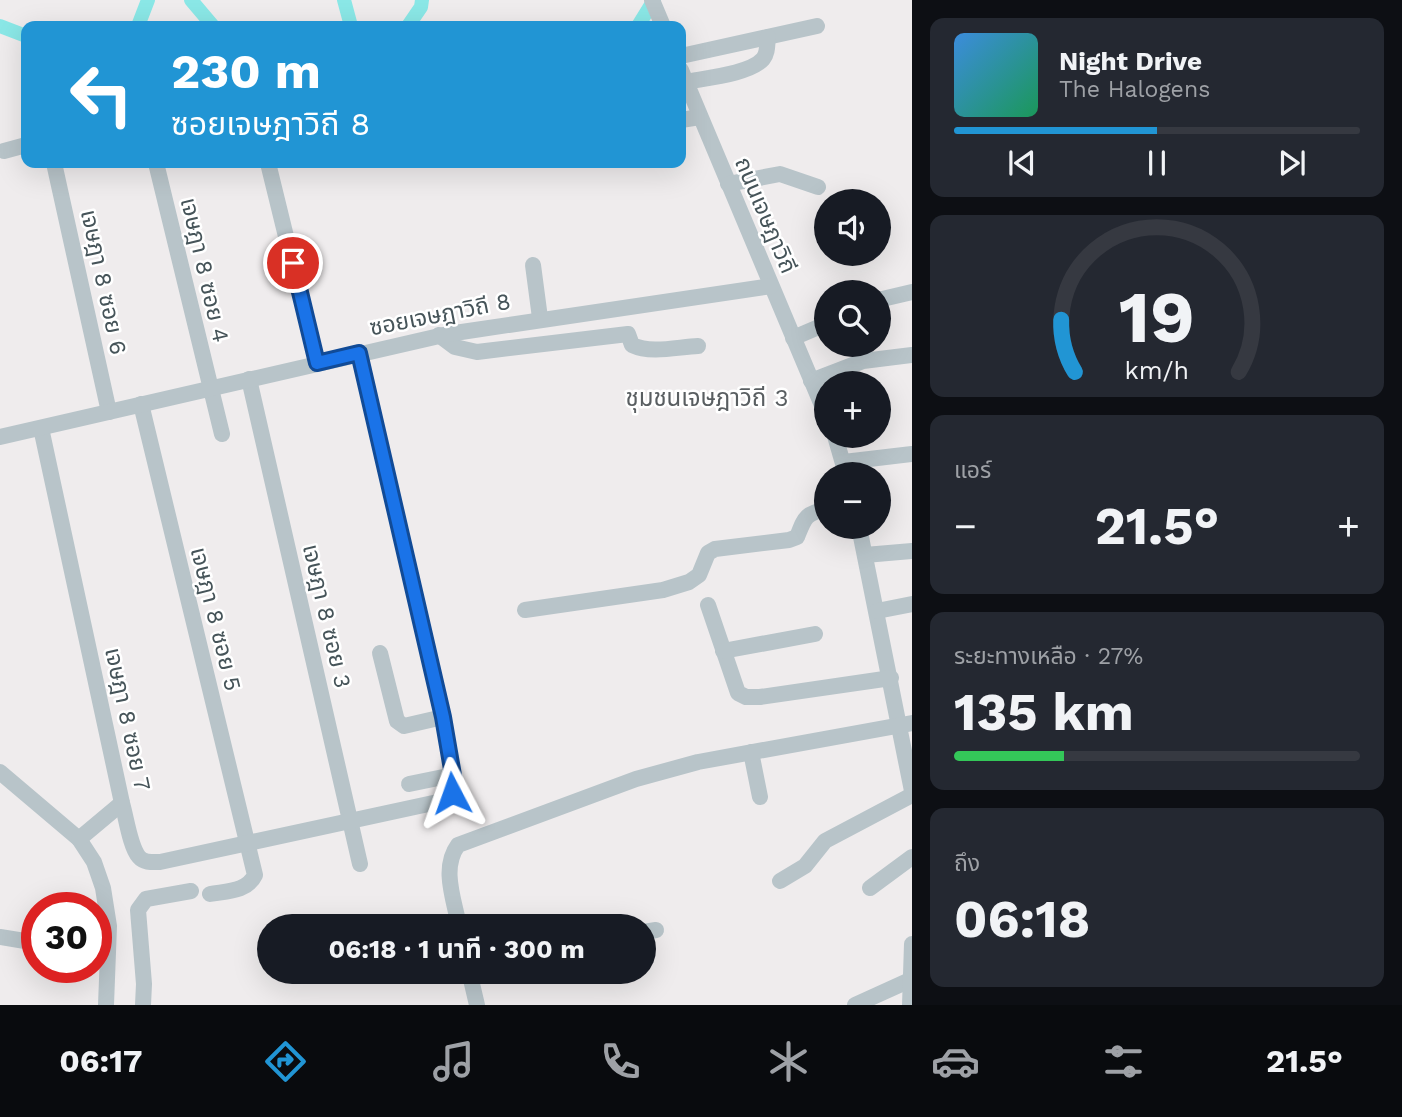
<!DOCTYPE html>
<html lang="th">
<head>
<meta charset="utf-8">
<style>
	:root { --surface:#171b24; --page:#242831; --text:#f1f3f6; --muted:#9ea1a6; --line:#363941; --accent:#2195d4 }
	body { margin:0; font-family:"Work Sans","Noto Sans Thai",sans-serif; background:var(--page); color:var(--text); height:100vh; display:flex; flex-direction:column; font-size:26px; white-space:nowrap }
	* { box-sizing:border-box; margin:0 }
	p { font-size:23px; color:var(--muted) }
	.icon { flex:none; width:38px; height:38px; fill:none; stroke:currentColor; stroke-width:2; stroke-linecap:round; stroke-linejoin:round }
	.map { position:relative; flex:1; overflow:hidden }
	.details { display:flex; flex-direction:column; gap:18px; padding:18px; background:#0d0f14; width:490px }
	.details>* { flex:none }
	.top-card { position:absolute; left:21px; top:21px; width:665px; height:147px; border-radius:14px; box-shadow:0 7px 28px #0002; background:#2195d4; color:#fff; overflow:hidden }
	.tools { position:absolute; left:814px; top:189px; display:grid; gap:14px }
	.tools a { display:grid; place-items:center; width:77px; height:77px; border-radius:50%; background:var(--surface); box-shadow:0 7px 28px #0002; font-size:35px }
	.speed { position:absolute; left:21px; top:892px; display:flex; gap:14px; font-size:35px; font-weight:700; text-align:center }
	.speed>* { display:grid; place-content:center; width:91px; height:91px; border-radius:50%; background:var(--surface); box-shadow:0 7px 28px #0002; line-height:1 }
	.speed .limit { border:10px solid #d22; background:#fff; color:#111 }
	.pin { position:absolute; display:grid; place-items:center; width:60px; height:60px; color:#fff; margin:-30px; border:4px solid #fff; border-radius:50%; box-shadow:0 2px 7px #0007 }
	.me { position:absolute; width:77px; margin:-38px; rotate:356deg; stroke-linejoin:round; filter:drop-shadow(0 0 5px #0008) }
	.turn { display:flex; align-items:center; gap:24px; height:147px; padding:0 35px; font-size:32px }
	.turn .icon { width:91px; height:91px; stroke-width:2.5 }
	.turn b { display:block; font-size:49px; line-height:60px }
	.big { font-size:52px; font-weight:700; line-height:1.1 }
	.details .card { flex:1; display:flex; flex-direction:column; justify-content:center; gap:10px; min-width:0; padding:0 24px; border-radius:14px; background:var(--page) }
	.details .dial { align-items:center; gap:0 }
	.dial svg { height:182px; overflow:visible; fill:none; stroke:var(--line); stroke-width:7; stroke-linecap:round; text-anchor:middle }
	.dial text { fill:var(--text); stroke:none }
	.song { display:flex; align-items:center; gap:21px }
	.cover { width:84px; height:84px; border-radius:10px; background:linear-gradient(135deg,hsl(210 70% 55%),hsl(150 70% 35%)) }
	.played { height:7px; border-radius:4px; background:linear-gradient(90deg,var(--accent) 50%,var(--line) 50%) }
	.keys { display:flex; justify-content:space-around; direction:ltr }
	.heat { display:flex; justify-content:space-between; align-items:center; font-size:38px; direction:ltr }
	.charge { height:10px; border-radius:5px; background:linear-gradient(90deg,#34c759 27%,var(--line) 0) }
	.trip { position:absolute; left:257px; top:914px; width:399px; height:70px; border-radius:35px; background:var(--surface); box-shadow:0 7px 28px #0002; font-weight:700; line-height:70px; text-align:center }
	.menu { display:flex; height:112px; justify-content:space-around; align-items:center; background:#090b0e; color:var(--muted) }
	.menu .icon { width:49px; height:49px }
	.menu .selected { color:var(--accent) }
	.menu b { font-size:32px; color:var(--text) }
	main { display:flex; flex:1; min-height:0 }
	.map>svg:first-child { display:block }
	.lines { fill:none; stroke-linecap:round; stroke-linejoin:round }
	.canal { stroke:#8ae7e6; stroke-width:14 }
	.minor { stroke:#b8c4c9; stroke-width:16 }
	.route-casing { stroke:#114b97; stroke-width:18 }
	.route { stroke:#1a73e8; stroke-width:12 }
	.labels { text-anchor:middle; stroke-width:5; stroke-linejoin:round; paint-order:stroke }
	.street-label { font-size:23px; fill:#465459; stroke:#fff }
	.neighbourhood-label { font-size:24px; fill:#595e61; stroke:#fff }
</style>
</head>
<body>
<main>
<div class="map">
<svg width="912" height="1005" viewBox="0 0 912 1005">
	<rect width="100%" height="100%" fill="#efeced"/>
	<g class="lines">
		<g class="canal">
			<polyline points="191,0 213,26"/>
			<polyline points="344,0 351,26"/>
			<polyline points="0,26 26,36"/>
			<polyline points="138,26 148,0"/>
			<polyline points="408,26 421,7 422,0"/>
			<polyline points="638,26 654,0"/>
		</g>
		<g class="minor">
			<polyline points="652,0 663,26"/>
			<polyline points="681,56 817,26"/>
			<polyline points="681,70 826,415"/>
			<path d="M685,82C705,78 750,74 763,59C768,53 767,44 768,37"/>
			<polyline points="681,120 700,117"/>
			<polyline points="4,151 26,145"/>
			<polyline points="54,163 109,412"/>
			<polyline points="156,163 222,434"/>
			<polyline points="268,163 317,363"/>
			<polyline points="728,184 780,174 818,187"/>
			<polyline points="533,265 540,318"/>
			<polyline points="878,300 912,292"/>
			<path d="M439,335L455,347L477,352L628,334L632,345C651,354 677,347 698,346"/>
			<polyline points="793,338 821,326 826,321"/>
			<polyline points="249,379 360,864"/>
			<polyline points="811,381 863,361 912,355"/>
			<path d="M141,404L255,875C247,892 226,891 210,894"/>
			<path d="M41,428L122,803C126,816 130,847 139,857C144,863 153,862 160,862L447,800L452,793L454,781L443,717L359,353"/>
			<polyline points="835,436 846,474"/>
			<polyline points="0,437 448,334 771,286"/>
			<polyline points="844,462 912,454"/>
			<polyline points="859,527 912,791"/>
			<polyline points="865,555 912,551"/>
			<polyline points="708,605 738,693 746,697 760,697 891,678"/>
			<path d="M525,610L663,590L689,582L699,575L708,553L715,549L789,540L797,537C805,517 805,514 826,509"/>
			<polyline points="877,611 912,604"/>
			<polyline points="723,651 815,634"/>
			<polyline points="380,653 397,721 404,726 443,717"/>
			<polyline points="751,752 760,797"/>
			<polyline points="0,772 79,839 94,862 103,888 109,926 106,1005"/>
			<polyline points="409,784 453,775"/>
			<polyline points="79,839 122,803"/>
			<polyline points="780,881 805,866 825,841 912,795"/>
			<polyline points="870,888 912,857"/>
			<path d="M459,926C454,899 441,868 458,845L636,779L698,762L912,723"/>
			<polyline points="644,932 656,930"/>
			<polyline points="0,937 37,943"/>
			<polyline points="469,971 477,1005"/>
			<polyline points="143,1005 144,984 138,910 146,899 191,891"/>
			<polyline points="855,1005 910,980"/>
			<polyline points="910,1005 912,944"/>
		</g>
	</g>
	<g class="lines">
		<g class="route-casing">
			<polyline id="route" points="293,263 317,363 359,353 443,717 454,781 452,793"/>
		</g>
		<use href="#route" class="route"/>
	</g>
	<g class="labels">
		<g class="street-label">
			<text transform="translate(766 215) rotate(67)" y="8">ถนนเจษฎาวิถี</text>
			<text transform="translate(205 270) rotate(77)" y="8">เจษฎา 8 ซอย 4</text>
			<text transform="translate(104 282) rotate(78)" y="8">เจษฎา 8 ซอย 6</text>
			<text transform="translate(440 314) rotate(-11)" y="8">ซอยเจษฎาวิถี 8</text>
			<text transform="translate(327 616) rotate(77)" y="8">เจษฎา 8 ซอย 3</text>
			<text transform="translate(216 619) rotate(76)" y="8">เจษฎา 8 ซอย 5</text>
			<text transform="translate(128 719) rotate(78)" y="8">เจษฎา 8 ซอย 7</text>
		</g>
		<g class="neighbourhood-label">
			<text x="707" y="406">ชุมชนเจษฎาวิถี 3</text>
		</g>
	</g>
</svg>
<div class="tools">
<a><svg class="icon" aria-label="sound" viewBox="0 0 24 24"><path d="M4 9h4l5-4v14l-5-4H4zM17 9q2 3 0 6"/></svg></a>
<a><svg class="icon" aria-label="search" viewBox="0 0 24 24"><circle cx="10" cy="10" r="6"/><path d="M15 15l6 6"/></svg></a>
<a>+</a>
<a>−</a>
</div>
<div class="speed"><div class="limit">30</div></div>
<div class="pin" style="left:293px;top:263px;background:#d93025"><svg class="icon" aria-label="arrive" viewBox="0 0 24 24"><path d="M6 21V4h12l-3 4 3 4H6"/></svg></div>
<svg class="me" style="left:452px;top:793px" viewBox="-20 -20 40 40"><path d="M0-17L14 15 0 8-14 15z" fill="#1a73e8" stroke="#fff" stroke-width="4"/></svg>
<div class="trip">06:18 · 1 นาที · 300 m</div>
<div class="top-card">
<div class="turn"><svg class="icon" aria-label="left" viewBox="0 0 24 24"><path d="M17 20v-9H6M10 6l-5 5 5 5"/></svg><div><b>230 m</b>ซอยเจษฎาวิถี 8</div></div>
</div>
</div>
<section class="details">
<div class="card">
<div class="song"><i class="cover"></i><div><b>Night Drive</b><p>The Halogens</p></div></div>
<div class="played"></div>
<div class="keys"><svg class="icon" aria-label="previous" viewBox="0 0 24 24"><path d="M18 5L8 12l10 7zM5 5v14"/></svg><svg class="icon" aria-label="pause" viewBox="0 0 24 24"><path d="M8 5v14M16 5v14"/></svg><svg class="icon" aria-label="next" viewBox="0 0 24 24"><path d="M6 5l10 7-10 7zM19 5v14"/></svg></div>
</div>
<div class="card dial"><svg viewBox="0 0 100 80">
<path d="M14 69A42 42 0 1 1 86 69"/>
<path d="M14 69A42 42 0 0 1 8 46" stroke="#2195d4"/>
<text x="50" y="56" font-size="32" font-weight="700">19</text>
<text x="50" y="72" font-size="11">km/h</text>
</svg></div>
<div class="card"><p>แอร์</p>
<div class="heat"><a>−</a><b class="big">21.5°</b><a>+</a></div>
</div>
<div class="card"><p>ระยะทางเหลือ · 27%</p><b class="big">135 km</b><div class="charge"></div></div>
<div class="card"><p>ถึง</p><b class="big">06:18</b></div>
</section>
</main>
<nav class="menu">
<b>06:17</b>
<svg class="icon selected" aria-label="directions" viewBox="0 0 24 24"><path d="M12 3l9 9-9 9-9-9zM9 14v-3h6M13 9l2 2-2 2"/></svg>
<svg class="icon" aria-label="music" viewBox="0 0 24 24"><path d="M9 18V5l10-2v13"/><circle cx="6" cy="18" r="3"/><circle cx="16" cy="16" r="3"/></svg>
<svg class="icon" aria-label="phone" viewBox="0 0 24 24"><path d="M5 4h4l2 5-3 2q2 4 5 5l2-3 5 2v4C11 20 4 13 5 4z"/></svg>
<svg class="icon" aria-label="climate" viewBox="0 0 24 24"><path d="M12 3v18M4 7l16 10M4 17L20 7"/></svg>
<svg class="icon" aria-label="car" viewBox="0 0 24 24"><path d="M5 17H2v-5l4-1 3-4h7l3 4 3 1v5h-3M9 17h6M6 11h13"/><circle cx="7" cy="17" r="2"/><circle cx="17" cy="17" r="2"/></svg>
<svg class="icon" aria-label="filters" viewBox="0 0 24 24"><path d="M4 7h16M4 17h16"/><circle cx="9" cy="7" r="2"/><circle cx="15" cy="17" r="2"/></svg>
<b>21.5°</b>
</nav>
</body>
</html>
